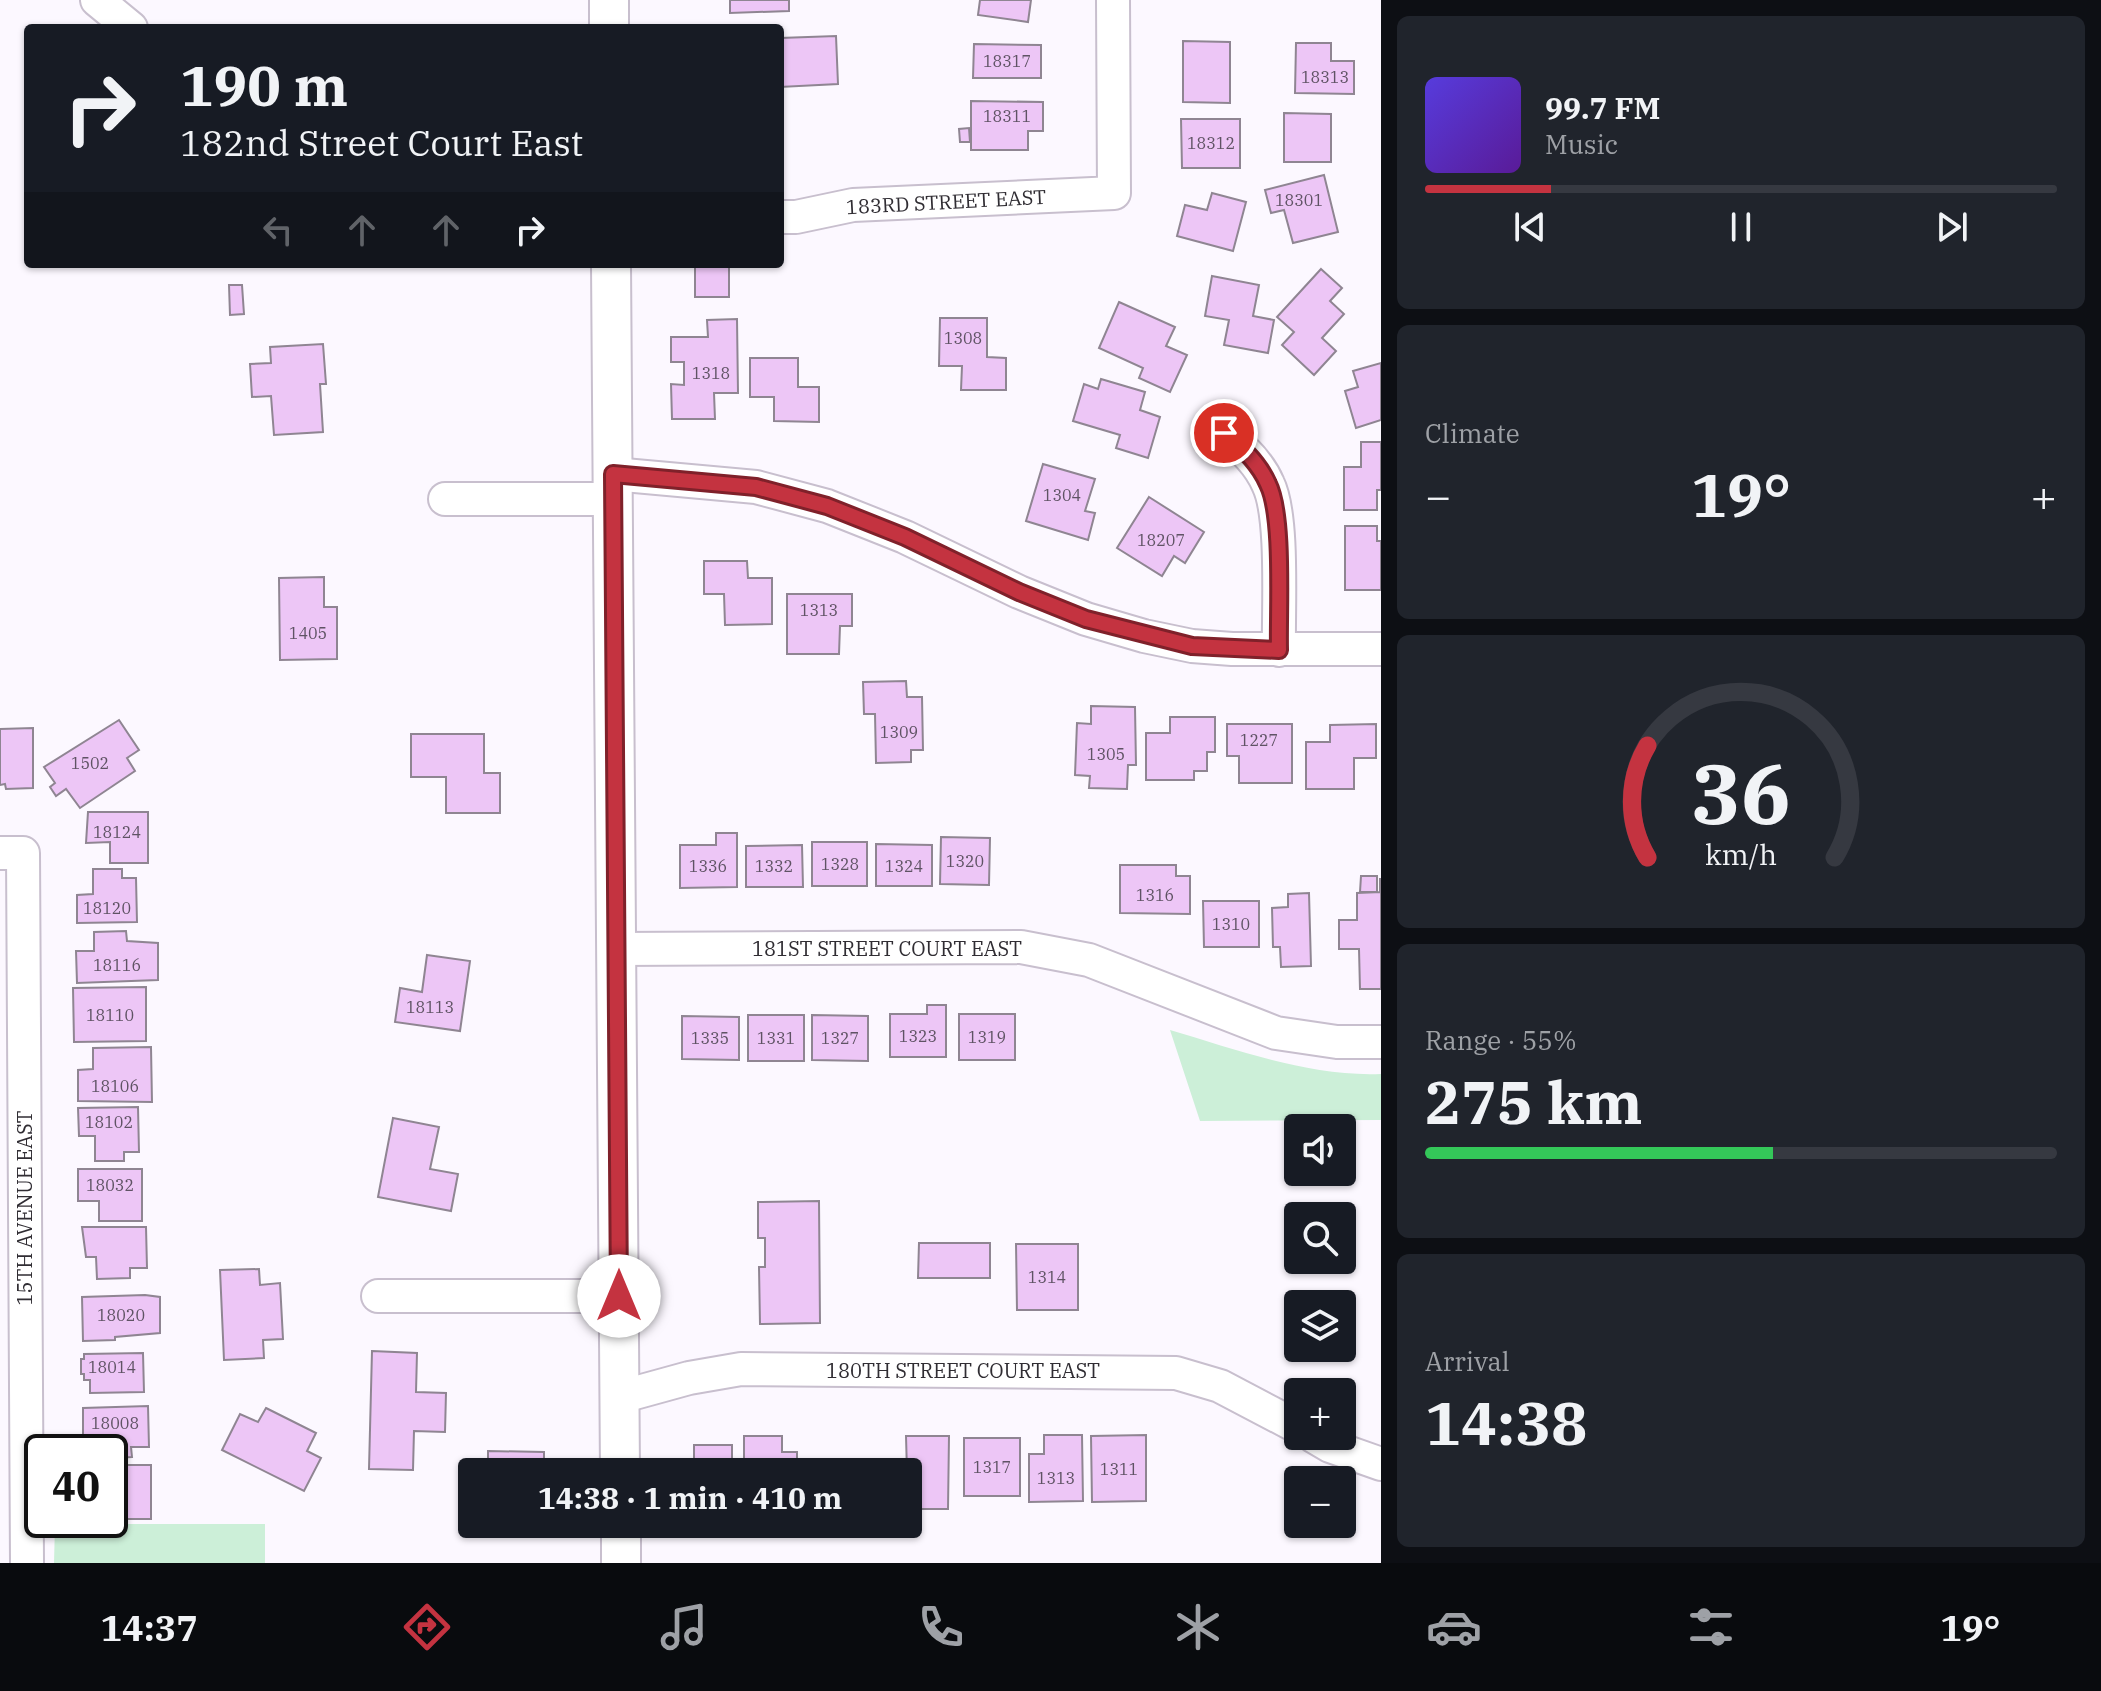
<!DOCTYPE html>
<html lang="en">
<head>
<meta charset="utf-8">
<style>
	:root { --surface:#171b24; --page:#20242c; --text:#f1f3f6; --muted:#9ea1a6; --line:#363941; --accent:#c43340 }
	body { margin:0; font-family:"IBM Plex Serif",serif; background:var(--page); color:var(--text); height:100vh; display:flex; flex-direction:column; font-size:30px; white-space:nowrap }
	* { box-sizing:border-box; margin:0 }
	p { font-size:26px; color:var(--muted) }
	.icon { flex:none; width:44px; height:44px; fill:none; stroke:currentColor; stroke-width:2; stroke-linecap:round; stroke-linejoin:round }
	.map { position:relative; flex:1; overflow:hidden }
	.sheet { display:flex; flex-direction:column; gap:16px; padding:16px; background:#0d0f14; width:720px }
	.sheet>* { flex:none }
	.top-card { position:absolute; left:24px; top:24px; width:760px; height:244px; border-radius:8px; box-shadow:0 2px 6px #0004; background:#171b24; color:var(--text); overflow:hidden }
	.fabs { position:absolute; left:1284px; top:1114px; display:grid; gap:16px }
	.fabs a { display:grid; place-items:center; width:72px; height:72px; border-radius:8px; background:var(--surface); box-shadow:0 2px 6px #0004; font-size:40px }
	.speed { position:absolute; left:24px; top:1434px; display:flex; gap:16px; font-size:40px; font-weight:700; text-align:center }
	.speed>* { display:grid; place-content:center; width:104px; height:104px; border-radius:50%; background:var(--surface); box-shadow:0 2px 6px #0004; line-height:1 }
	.speed .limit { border:4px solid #111; border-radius:12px; background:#fff; color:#111 }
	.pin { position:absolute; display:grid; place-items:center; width:68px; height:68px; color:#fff; margin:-34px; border:4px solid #fff; border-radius:50%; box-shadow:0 2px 8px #0007 }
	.me { position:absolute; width:88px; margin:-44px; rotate:0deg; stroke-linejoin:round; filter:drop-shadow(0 0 6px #0008) }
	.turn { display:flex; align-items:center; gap:28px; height:168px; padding:0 24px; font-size:36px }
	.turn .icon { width:104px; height:104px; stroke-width:2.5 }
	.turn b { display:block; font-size:56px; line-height:68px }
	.lanes { display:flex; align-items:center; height:76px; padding:0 24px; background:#0003; justify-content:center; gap:40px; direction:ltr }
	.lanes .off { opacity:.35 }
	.big { font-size:60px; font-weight:700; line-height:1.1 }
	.sheet .tile { flex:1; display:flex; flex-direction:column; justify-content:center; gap:12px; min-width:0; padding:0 28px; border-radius:12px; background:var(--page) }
	.sheet .dial { align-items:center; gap:0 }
	.dial svg { height:208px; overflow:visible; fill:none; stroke:var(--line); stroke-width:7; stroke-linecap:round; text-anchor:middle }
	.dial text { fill:var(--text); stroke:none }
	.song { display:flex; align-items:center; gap:24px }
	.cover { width:96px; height:96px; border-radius:12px; background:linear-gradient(135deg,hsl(250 70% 55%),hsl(270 70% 35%)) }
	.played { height:8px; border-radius:4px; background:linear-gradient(90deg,var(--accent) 20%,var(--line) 20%) }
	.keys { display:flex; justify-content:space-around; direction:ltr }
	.heat { display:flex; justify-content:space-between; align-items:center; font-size:44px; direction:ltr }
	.charge { height:12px; border-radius:6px; background:linear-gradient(90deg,#34c759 55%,var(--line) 0) }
	.trip { position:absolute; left:458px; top:1458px; width:464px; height:80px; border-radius:8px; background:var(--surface); box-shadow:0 2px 6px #0004; font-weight:700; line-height:80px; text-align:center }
	.menu { display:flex; height:128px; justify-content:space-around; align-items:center; background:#090b0e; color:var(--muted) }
	.menu .icon { width:56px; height:56px }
	.menu .current { color:var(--accent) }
	.menu b { font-size:36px; color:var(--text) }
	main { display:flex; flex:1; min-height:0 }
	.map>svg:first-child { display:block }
	.green { fill:#ccefd8 }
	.building { fill:#edc6f6; stroke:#8f8592; stroke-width:2 }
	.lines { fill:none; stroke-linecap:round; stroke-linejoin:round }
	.minor-casing { stroke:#c8bfce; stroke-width:36 }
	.tertiary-casing { stroke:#c8bfce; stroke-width:42 }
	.minor { stroke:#fff; stroke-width:32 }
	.tertiary { stroke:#fff; stroke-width:38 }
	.route-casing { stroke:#7f212a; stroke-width:20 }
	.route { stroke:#c43340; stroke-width:14 }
	.labels { text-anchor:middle; stroke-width:6; stroke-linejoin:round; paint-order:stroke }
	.number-label { font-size:16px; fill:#5f5364 }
	.street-label { font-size:20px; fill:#302d33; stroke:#fff }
</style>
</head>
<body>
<main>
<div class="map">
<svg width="1381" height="1563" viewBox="0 0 1381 1563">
	<rect width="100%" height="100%" fill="#fcf8ff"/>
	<g class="green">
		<path d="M1170,1030C1238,1050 1309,1077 1381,1074V1120L1200,1121Z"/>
		<polygon points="55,1524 265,1524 265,1563 54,1563"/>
	</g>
	<g class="building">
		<polygon points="730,0 789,0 789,11 730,13"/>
		<polygon points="980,0 1031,0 1028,22 978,15"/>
		<polygon points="836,36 838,84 780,87 780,38"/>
		<polygon points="1183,41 1230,42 1230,103 1183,102"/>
		<polygon points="1296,43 1331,43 1331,61 1354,61 1354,94 1295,93"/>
		<polygon points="974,44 1041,45 1041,78 973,78"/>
		<polygon points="971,101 1043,102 1043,131 1028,131 1028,150 971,150"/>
		<polygon points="1284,113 1331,114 1331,162 1284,162"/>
		<polygon points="1181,119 1240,119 1240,168 1182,168"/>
		<polygon points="969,128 970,142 960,142 959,129"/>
		<polygon points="1324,175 1338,232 1293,243 1284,210 1271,213 1265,190"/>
		<polygon points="1212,193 1246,202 1233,251 1177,236 1185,205 1207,210"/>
		<rect x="695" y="264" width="34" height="33"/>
		<polygon points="1321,269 1342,288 1330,301 1344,314 1322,338 1336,351 1314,375 1282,345 1294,332 1277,317"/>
		<polygon points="1212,276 1259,285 1253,316 1274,320 1268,353 1224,345 1229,320 1205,316"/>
		<polygon points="229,285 242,285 244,314 230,315"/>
		<polygon points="1119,302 1175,327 1166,346 1187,355 1170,392 1139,378 1143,368 1099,348"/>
		<polygon points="940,318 987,318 987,357 1006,358 1006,390 961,390 962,366 939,366"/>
		<polygon points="737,319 738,393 714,393 715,419 672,419 671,384 684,385 684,362 671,362 671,337 708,337 707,320"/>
		<polygon points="323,344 326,384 320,384 323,432 274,435 271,396 252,397 250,364 271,363 270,347"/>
		<polygon points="750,358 798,358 798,387 819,387 819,422 774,421 774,397 750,397"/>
		<polygon points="1381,363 1381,420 1356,428 1345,391 1358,387 1353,371"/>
		<polygon points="1101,379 1145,392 1140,410 1160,417 1148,458 1116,448 1120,435 1073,421 1084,384 1098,389"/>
		<polygon points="1361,442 1381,442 1381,490 1377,490 1377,510 1344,510 1344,467 1361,467"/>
		<polygon points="1043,464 1095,479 1085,511 1095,513 1088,540 1026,521"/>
		<polygon points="1149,497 1204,532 1185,563 1174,556 1162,576 1117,548"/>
		<polygon points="1345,526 1377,526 1377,541 1381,541 1381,590 1345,590"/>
		<polygon points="704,561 747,561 748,578 772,578 772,624 725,625 724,594 704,594"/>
		<polygon points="324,577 324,607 337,607 337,659 280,660 279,578"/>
		<polygon points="787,594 852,594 852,626 840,626 839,654 787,654"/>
		<polygon points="906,681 907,697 922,697 923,750 911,750 911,762 876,763 875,714 864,714 863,682"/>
		<polygon points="1091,706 1135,707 1136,765 1128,765 1127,789 1089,788 1090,776 1075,775 1077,723 1091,724"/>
		<polygon points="1170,717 1215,717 1215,752 1207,752 1207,771 1194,771 1194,780 1146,780 1146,733 1170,733"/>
		<polygon points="119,720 139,750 127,758 135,771 80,808 66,789 56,796 50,787 55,783 44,767"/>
		<polygon points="1227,724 1292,724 1292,783 1239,783 1239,756 1227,756"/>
		<polygon points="1376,724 1376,758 1354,758 1354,789 1306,789 1306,742 1330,742 1330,725"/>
		<polygon points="33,728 33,788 6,789 5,784 0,785 0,729"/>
		<polygon points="411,734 484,734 484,773 500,773 500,813 446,813 446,777 411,777"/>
		<polygon points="88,812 148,812 148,863 110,863 110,842 86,843"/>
		<polygon points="716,833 737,833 737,887 680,888 680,845 716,845"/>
		<polygon points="941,837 990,838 989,885 940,884"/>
		<rect x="812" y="842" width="55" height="44"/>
		<polygon points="876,844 932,845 932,886 876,886"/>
		<polygon points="802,845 803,887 746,887 746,846"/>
		<polygon points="1120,865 1176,865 1176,876 1190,876 1190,914 1120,913"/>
		<polygon points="93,869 122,869 122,878 136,878 137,922 77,923 77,895 93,894"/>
		<polygon points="1361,876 1377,876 1377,892 1360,892"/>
		<polygon points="1380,879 1381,879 1381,989 1360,989 1359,949 1339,949 1339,920 1357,920 1357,893 1380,892"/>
		<polygon points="1309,893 1311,966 1281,967 1280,947 1273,947 1272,908 1288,907 1288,894"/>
		<polygon points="1203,901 1259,901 1259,947 1204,947"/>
		<polygon points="126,931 127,941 158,943 158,980 77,983 76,951 94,951 94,932"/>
		<polygon points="427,955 470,961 460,1031 395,1022 400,988 422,992"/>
		<polygon points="146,987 146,1041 74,1042 73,988"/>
		<polygon points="927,1005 946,1005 946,1057 890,1057 890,1014 927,1014"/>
		<rect x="959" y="1014" width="56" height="46"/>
		<rect x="748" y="1015" width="56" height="46"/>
		<polygon points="812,1015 868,1016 868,1061 812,1060"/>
		<polygon points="682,1016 739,1017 739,1060 682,1059"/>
		<polygon points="151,1047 152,1102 78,1101 78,1070 93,1069 93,1048"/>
		<polygon points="138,1107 139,1152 124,1152 124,1161 95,1161 95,1136 79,1136 78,1108"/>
		<polygon points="393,1118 439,1127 430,1169 458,1174 451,1211 378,1197"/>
		<polygon points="78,1169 142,1169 142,1221 99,1221 99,1201 78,1201"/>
		<polygon points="819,1201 820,1323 760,1324 759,1267 765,1267 765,1238 758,1238 758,1202"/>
		<polygon points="82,1227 146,1227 147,1268 130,1268 130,1278 97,1279 96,1257 86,1257"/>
		<polygon points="919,1243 990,1243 990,1278 918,1278"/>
		<polygon points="1016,1244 1078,1244 1078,1310 1017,1310"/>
		<polygon points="259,1269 260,1285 280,1283 283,1339 263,1340 264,1358 224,1360 220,1270"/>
		<polygon points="145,1295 160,1297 160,1333 115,1337 115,1340 83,1341 82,1297"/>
		<polygon points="372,1351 417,1353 416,1392 446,1393 445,1432 414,1431 413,1470 369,1469"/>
		<polygon points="143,1353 144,1392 90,1393 90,1380 84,1380 84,1374 81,1374 81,1359 84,1359 84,1354"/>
		<polygon points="148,1406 149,1447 131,1447 132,1457 110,1458 110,1452 99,1452 98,1438 83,1438 83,1408"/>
		<polygon points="266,1408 316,1433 307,1451 321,1458 304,1491 222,1450 240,1414 258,1422"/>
		<polygon points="1044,1435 1082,1435 1083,1501 1029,1502 1029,1454 1044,1454"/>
		<polygon points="1146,1435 1146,1501 1092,1502 1091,1436"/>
		<polygon points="744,1436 782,1436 782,1452 797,1452 797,1472 744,1472"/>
		<polygon points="906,1436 949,1436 948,1509 908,1509"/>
		<rect x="964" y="1438" width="56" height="58"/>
		<polygon points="694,1445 732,1445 732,1472 681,1472 681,1461 694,1461"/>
		<polygon points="488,1451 544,1452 544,1472 472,1472 470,1508 471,1470 488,1470"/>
		<rect x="110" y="1465" width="41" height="54"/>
	</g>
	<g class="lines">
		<g class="minor-casing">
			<g id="minor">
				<polyline points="97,0 131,28"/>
				<polyline points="780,217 796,217 853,205 1114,193 1113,0"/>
				<path d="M1224,433C1241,446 1259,463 1268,484C1284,516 1278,611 1279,650"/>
				<polyline points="613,474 756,487 827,506 905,537 1019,592 1086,619 1144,636 1192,646 1232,649 1381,649"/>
				<polyline points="445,499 613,499"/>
				<polyline points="0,853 23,853 27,1563"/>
				<polyline points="617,949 1021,947 1089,960 1276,1033 1337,1042 1381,1042"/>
				<polyline points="378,1296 619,1296"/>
				<polyline points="620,1397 689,1378 741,1369 1176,1373 1220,1386 1298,1427"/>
				<polyline points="1313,1436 1330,1446 1381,1464"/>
			</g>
		</g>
		<g class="tertiary-casing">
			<g id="tertiary">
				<polyline points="609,0 609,28"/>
				<polyline points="611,264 620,1472"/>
				<polyline points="621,1524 621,1563"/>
			</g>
		</g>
		<use href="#minor" class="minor"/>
		<use href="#tertiary" class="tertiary"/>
	</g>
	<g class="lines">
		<g class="route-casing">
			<path id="route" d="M619,1296L613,474L756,487L827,506L905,537L1019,592L1086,619L1192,646L1279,650C1278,611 1284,516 1268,484C1259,463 1241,446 1224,433"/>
		</g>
		<use href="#route" class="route"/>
	</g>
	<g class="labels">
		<g class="number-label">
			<text x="1007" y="67">18317</text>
			<text x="1325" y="83">18313</text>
			<text x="1007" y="122">18311</text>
			<text x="1211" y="149">18312</text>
			<text x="1299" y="206">18301</text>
			<text x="963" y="344">1308</text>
			<text x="711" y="379">1318</text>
			<text x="1062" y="501">1304</text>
			<text x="1161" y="546">18207</text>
			<text x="819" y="616">1313</text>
			<text x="308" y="639">1405</text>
			<text x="899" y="738">1309</text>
			<text x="1259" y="746">1227</text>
			<text x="1106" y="760">1305</text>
			<text x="90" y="769">1502</text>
			<text x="117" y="838">18124</text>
			<text x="965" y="867">1320</text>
			<text x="840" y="870">1328</text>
			<text x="708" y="872">1336</text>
			<text x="774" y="872">1332</text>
			<text x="904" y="872">1324</text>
			<text x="1155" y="901">1316</text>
			<text x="107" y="914">18120</text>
			<text x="1231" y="930">1310</text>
			<text x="117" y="971">18116</text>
			<text x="430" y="1013">18113</text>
			<text x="110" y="1021">18110</text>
			<text x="918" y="1042">1323</text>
			<text x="987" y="1043">1319</text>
			<text x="710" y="1044">1335</text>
			<text x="776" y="1044">1331</text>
			<text x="840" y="1044">1327</text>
			<text x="115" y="1092">18106</text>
			<text x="109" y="1128">18102</text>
			<text x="110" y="1191">18032</text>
			<text x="1047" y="1283">1314</text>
			<text x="121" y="1321">18020</text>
			<text x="112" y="1373">18014</text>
			<text x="115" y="1429">18008</text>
			<text x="992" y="1473">1317</text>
			<text x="1119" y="1475">1311</text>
			<text x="1056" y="1484">1313</text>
		</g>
		<g class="street-label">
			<text transform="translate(946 202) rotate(-3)" y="7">183RD STREET EAST</text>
			<text x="887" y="956">181ST STREET COURT EAST</text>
			<text transform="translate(25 1208) rotate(-90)" y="7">15TH AVENUE EAST</text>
			<text x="963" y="1378">180TH STREET COURT EAST</text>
		</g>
	</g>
</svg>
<div class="fabs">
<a><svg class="icon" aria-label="sound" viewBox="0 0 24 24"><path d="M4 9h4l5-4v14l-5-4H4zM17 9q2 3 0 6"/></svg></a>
<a><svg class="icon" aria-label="search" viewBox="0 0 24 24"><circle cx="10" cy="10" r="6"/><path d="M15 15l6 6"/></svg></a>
<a><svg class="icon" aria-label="layers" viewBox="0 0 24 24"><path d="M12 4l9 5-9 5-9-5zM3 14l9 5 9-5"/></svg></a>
<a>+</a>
<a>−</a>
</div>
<div class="speed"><div class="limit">40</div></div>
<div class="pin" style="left:1224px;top:433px;background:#d93025"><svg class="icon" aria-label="arrive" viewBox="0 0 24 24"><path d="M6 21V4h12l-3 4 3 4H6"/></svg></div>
<svg class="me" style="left:619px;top:1296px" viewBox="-20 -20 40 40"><circle r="19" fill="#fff"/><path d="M0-13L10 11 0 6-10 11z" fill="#c43340"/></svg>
<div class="trip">14:38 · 1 min · 410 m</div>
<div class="top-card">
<div class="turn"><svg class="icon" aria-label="right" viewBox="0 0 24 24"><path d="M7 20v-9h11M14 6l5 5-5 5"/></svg><div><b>190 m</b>182nd Street Court East</div></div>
<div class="lanes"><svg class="icon off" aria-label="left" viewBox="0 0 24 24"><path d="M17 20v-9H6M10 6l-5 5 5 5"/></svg><svg class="icon off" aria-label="ahead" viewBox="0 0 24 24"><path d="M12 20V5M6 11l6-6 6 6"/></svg><svg class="icon off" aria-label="ahead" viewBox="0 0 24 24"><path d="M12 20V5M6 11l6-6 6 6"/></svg><svg class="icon" aria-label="right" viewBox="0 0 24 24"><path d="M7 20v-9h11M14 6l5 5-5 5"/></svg></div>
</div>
</div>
<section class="sheet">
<div class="tile">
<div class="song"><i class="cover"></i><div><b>99.7 FM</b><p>Music</p></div></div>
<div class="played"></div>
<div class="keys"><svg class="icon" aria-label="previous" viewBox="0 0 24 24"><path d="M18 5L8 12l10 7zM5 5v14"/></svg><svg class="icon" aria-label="pause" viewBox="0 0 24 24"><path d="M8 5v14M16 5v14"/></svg><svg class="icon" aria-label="next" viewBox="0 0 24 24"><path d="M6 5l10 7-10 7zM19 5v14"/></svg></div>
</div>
<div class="tile"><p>Climate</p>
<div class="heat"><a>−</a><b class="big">19°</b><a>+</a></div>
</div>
<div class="tile dial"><svg viewBox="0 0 100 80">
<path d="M14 69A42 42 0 1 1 86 69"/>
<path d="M14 69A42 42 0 0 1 14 26" stroke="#c43340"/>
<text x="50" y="56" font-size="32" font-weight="700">36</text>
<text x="50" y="72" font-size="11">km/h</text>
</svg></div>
<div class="tile"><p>Range · 55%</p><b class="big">275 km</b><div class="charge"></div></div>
<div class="tile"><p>Arrival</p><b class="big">14:38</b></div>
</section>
</main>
<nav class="menu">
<b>14:37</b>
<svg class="icon current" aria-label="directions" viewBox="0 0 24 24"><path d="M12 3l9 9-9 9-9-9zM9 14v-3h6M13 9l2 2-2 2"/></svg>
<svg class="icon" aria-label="music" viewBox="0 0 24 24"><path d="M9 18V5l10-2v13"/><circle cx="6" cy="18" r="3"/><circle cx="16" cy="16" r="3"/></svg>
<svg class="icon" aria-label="phone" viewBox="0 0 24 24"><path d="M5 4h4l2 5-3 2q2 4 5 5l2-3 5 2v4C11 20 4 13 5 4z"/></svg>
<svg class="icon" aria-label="climate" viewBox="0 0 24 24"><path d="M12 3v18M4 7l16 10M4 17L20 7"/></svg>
<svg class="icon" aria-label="car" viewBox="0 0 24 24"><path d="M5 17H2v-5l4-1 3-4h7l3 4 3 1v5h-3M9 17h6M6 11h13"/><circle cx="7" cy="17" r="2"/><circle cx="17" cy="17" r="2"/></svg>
<svg class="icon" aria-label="filters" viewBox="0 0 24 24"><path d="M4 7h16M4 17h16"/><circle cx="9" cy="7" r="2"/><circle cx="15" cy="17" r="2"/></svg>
<b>19°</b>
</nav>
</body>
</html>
